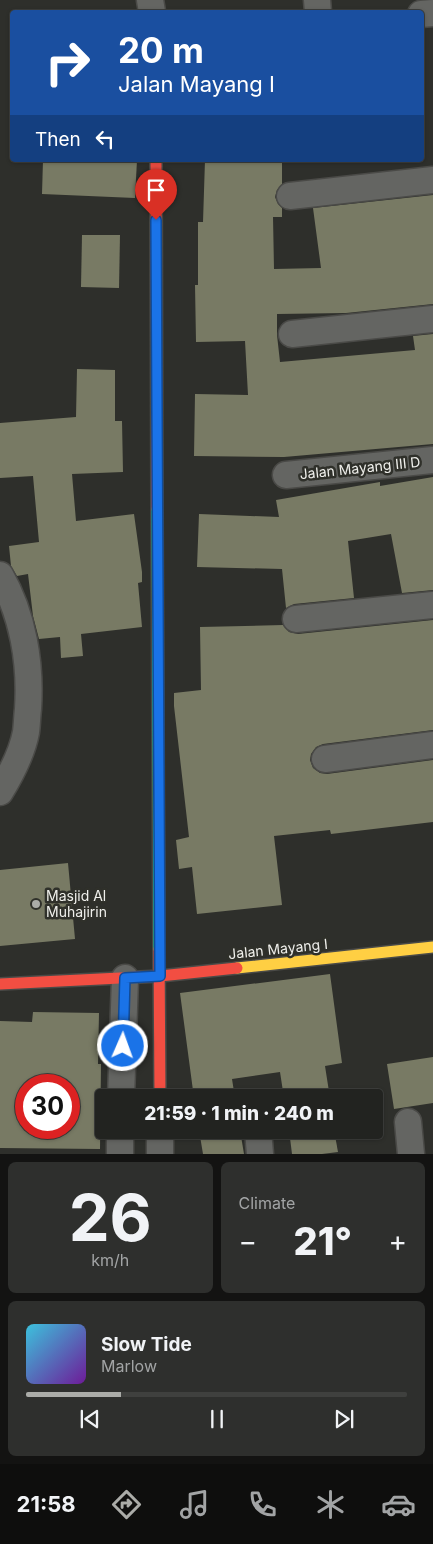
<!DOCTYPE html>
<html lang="en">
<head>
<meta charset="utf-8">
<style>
	:root { --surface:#222320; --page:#2e2f2d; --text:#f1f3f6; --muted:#a2a4a5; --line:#3f403e; --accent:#abaca8 }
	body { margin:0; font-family:Inter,sans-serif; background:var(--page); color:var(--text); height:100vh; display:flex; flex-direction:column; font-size:19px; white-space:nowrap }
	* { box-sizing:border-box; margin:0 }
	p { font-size:16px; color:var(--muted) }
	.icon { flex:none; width:28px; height:28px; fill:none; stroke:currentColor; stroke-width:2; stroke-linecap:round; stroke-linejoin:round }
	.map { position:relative; height:1154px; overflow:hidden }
	.panel { display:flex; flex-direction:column; gap:8px; padding:8px; background:#131312; flex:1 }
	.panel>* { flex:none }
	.banner { position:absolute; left:10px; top:10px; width:414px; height:152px; border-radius:5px; box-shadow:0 1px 4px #0004,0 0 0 1px var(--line); background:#1a4fa0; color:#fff; overflow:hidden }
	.speed { position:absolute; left:15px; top:1074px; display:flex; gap:10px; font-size:25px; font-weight:700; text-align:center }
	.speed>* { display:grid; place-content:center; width:65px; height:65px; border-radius:50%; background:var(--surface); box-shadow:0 1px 4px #0004,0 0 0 1px var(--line); line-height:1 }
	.speed .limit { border:8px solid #d22; background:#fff; color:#111 }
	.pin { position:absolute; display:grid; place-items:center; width:42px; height:42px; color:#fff; margin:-51px -21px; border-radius:50% 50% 50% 0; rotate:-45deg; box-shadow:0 0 5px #0007 }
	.pin .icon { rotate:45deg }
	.me { position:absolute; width:55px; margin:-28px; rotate:2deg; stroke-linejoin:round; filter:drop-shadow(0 0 4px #0008) }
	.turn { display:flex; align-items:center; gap:18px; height:105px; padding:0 25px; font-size:22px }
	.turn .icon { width:65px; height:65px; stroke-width:2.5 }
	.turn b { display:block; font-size:35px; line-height:42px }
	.then { display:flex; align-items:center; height:48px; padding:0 25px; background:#0003; gap:10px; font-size:19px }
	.big { font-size:38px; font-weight:800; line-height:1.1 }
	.panel .tile { flex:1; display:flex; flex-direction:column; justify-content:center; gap:8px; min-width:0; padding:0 18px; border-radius:8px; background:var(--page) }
	.panel .dial { align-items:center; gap:0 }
	.dial b { font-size:65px; line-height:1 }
	.song { display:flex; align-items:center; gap:15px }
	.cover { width:60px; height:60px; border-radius:8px; background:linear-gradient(135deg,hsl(190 70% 55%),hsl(280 70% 35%)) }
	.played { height:5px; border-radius:2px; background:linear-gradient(90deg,var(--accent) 25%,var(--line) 25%) }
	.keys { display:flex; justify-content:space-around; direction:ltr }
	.heat { display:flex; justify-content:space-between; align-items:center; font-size:28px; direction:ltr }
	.panel .tiles { flex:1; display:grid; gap:8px; grid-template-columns:1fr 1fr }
	.tile:last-child { grid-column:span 2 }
	.trip { position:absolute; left:95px; top:1089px; width:288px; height:50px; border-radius:5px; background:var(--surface); box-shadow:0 1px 4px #0004,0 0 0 1px var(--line); font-weight:800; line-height:50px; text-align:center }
	.tabs { display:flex; height:80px; justify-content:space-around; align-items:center; background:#0e0e0d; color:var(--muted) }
	.tabs .icon { width:35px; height:35px }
	.tabs .selected { color:var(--accent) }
	.tabs b { font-size:22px; color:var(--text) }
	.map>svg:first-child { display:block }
	.building { fill:#787a64; fill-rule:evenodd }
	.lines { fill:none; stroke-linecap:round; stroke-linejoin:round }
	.street-casing { stroke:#4a4a47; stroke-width:29 }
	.fast-casing { stroke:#4a4a47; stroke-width:14 }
	.slow-casing { stroke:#4a4a47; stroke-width:14 }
	.jam-casing { stroke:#4a4a47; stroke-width:14 }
	.street { stroke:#646562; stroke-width:26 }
	.fast { stroke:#16e098; stroke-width:11 }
	.slow { stroke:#ffcf43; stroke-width:11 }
	.jam { stroke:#f24e42; stroke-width:11 }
	.route-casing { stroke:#114b97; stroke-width:12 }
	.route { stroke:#1a73e8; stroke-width:9 }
	.poi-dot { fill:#abaca8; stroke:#2f302a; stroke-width:2 }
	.labels { text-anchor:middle; stroke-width:5; stroke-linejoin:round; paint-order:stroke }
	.street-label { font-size:14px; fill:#efefeb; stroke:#2f302a }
	.poi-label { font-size:14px; fill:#efefeb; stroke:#2f302a; text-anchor:start }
</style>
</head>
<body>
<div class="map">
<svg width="433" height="1154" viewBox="0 0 433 1154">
	<rect width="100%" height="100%" fill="#2e2f2b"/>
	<g class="building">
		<polygon points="43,160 137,160 135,198 42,194"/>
		<polygon points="205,160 282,160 282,184 277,190 275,197 278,204 282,208 282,217 273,217 274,269 321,268 313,208 433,195 433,304 346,313 277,314 277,335 280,362 415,350 413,336 433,334 433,444 284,457 194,456 195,394 248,395 245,341 196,342 195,285 198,285 198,222 203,222"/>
		<polygon points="82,235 120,235 119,288 81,287"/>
		<polygon points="77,369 115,370 115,421 122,421 123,472 72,474 76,521 134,514 142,572 142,582 138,583 142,627 81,634 83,656 61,658 60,637 39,639 33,616 28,574 17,576 11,566 9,546 39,542 33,476 0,478 0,423 76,417"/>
		<polygon points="433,477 433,590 402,593 391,534 348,541 354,598 294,604 286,608 282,569 197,567 199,514 279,517 276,500 380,482 380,486"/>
		<polygon points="433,620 433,730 323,744 316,747 311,754 310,760 313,768 320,773 327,774 433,760 433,822 331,834 330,830 274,836 282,905 197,914 192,867 179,869 176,840 189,837 174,706 174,693 201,690 200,627 283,625 289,632 298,634"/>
		<polygon points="68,863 75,939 0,946 0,870"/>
		<polygon points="330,974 342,1063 325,1066 330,1098 284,1098 280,1072 232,1079 235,1098 194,1098 180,993"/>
		<path d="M33,1012L99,1013L98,1064H101L100,1149L0,1148V1021L32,1022ZM26,1085H69V1128H26Z"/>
		<polygon points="433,1057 433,1103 394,1109 387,1064"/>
		<polygon points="199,1130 240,1130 244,1154 203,1154"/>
		<polygon points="289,1130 334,1130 338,1152 322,1154 292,1154"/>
	</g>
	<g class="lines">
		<g class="street-casing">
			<g id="street">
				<polyline points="150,0 152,12"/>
				<polyline points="317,0 318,12"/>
				<polyline points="421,14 433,13"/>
				<polyline points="290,196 433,180"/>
				<polyline points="292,334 433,319"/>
				<polyline points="286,475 433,460"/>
				<path d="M0,575C23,615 31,663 28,709C27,717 27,725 26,732C22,754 11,774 0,792"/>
				<polyline points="296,619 433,605"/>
				<polyline points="325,759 433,745"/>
				<polyline points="121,1098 125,978"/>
				<polyline points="408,1122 411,1154"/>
				<polyline points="258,1130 260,1154"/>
				<polyline points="120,1154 120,1130"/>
				<polyline points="160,1154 160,1130"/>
			</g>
		</g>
		<g class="fast-casing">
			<polyline id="fast" points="157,509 159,949"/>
		</g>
		<g class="slow-casing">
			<polyline id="slow" points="237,968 433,947"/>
		</g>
		<g class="jam-casing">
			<g id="jam">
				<polyline points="156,160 157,509"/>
				<polyline points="159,949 160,1098"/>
				<polyline points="0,984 160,976 237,968"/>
			</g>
		</g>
		<use href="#street" class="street"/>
		<use href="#fast" class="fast"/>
		<use href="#slow" class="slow"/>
		<use href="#jam" class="jam"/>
	</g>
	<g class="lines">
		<g class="route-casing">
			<polyline id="route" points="123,1046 125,978 160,976 156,220"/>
		</g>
		<use href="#route" class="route"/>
	</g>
	<circle class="poi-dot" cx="36" cy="904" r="5"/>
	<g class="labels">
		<g class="street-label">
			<text transform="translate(360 468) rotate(-6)" y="5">Jalan Mayang III D</text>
			<text transform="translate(278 949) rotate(-6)" y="5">Jalan Mayang I</text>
		</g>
		<g class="poi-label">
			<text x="46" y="901">Masjid Al<tspan x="46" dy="16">Muhajirin</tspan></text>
		</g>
	</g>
</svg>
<div class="speed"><div class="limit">30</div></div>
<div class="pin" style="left:156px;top:220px;background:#d93025"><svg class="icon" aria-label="arrive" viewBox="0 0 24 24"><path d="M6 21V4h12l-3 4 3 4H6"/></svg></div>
<svg class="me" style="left:123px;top:1046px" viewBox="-20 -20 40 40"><circle r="17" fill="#1a73e8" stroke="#fff" stroke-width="3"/><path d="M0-11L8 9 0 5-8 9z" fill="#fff"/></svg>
<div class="trip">21:59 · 1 min · 240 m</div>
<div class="banner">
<div class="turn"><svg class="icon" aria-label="right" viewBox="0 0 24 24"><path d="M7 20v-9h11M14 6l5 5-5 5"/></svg><div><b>20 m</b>Jalan Mayang I</div></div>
<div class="then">Then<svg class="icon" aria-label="left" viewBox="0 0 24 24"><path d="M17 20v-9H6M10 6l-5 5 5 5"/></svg></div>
</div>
</div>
<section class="panel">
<div class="tiles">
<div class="tile dial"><b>26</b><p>km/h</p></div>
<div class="tile"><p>Climate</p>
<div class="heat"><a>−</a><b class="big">21°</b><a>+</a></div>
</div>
<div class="tile">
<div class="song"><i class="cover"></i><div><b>Slow Tide</b><p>Marlow</p></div></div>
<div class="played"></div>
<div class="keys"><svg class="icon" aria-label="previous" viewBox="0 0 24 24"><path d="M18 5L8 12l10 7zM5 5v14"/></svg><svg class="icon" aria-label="pause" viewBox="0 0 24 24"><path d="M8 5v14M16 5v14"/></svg><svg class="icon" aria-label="next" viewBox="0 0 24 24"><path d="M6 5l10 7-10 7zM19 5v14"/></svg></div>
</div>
</div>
</section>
<nav class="tabs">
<b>21:58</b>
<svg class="icon selected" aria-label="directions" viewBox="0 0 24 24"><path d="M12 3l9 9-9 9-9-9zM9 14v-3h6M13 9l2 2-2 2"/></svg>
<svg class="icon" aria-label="music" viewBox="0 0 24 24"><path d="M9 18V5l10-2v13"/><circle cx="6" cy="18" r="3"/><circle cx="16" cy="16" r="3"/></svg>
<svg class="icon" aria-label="phone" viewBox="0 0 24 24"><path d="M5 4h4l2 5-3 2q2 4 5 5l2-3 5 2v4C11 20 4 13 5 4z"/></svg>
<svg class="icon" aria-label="climate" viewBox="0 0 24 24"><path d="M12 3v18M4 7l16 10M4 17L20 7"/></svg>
<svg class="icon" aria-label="car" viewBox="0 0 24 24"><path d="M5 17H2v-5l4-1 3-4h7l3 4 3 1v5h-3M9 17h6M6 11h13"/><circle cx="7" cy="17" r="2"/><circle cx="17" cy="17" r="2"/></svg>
</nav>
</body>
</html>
